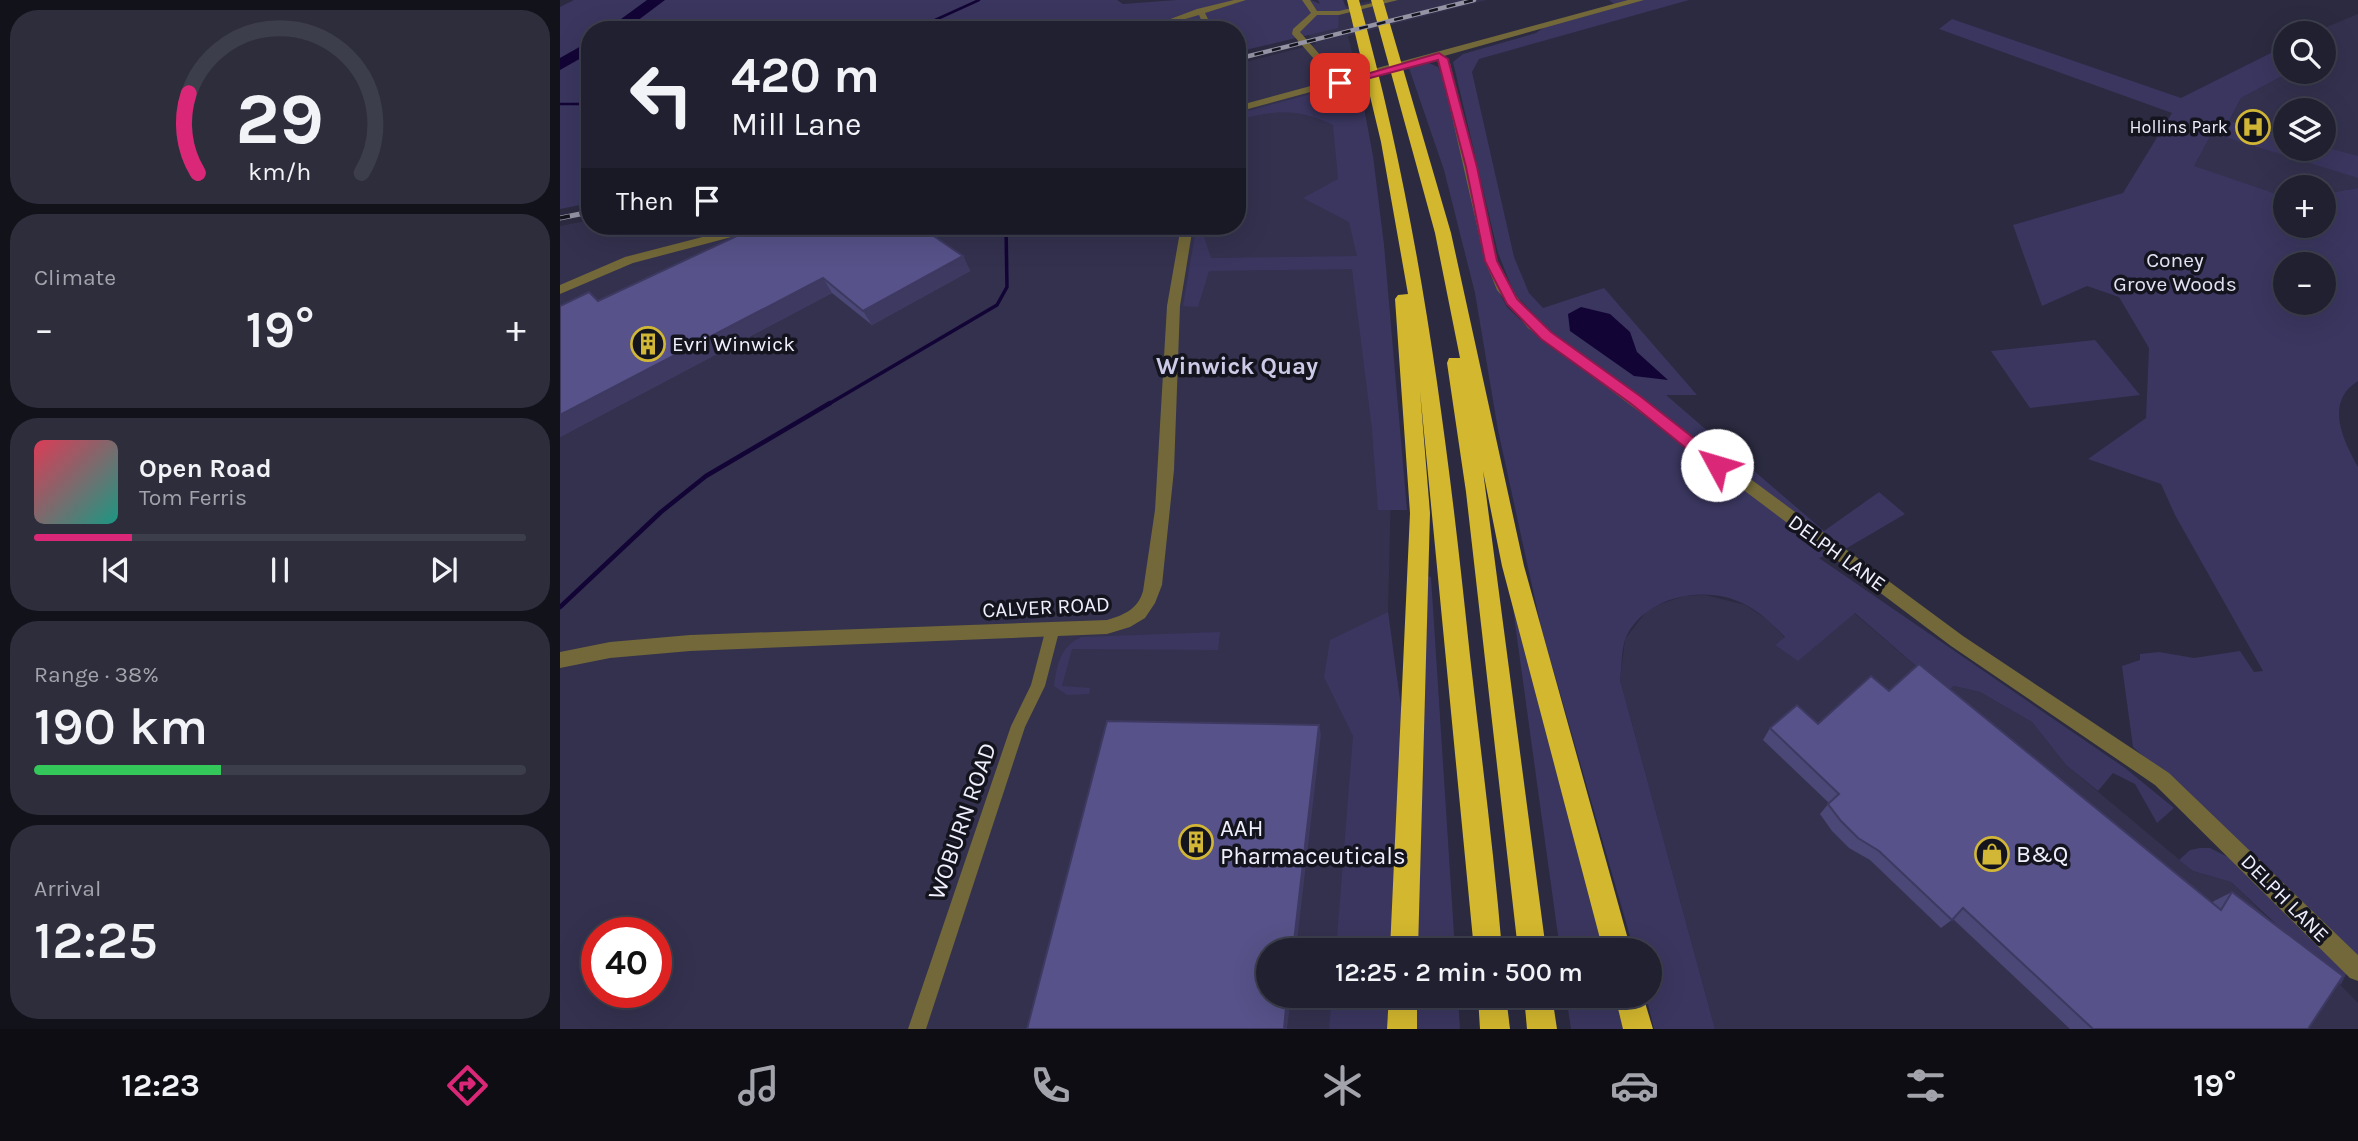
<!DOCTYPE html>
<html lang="en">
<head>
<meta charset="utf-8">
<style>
	:root { --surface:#202030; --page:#2d2d3c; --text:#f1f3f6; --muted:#a2a3ab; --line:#3d3e4c; --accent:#db2777 }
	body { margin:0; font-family:Karla,sans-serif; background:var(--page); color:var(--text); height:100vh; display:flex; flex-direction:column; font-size:26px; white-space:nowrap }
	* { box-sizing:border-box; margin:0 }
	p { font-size:23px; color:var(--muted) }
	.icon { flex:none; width:38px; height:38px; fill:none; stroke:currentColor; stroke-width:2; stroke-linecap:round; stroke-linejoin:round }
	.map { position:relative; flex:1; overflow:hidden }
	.side { display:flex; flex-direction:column; gap:10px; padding:10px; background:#12121a; width:560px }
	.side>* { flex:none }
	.banner { position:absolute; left:21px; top:21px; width:665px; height:214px; border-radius:28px; box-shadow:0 7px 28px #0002,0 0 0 2px var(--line); background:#202030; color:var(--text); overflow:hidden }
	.controls { position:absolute; left:1713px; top:21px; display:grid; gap:14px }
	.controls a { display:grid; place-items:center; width:63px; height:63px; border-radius:50%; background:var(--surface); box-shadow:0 7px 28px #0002,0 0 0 2px var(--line); font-size:35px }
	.speed { position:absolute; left:21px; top:917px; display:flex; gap:14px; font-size:35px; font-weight:700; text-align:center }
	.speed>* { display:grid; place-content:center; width:91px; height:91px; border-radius:50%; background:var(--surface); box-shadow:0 7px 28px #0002,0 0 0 2px var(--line); line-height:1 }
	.speed .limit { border:10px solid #d22; background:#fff; color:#111 }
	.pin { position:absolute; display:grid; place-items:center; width:60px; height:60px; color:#fff; margin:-30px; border-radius:14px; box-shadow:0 4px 10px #0006 }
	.me { position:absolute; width:77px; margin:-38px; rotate:309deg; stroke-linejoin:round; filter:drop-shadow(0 0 5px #0008) }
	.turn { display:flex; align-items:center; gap:24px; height:147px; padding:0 35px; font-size:32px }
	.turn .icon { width:91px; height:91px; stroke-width:2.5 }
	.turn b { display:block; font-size:49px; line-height:60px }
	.then { display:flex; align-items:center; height:66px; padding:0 35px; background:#0003; gap:14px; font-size:26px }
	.big { font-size:52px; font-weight:600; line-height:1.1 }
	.side .widget { flex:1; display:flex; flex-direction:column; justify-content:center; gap:10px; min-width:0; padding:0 24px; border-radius:28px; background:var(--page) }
	.side .dial { align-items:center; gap:0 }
	.dial svg { height:182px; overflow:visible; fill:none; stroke:var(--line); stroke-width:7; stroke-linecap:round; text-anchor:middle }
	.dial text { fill:var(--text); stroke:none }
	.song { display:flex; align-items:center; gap:21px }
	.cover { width:84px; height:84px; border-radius:10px; background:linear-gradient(135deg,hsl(350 70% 55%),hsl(170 70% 35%)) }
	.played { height:7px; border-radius:4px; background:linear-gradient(90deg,var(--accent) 20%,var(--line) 20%) }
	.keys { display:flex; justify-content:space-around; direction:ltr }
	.heat { display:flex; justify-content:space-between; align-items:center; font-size:38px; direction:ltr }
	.charge { height:10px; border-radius:5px; background:linear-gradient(90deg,#34c759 38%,var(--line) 0) }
	.trip { position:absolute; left:696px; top:938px; width:406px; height:70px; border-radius:35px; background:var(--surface); box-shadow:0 7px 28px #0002,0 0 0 2px var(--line); font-weight:600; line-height:70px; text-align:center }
	.tab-bar { display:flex; height:112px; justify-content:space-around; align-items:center; background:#0d0d13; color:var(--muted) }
	.tab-bar .icon { width:49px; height:49px }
	.tab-bar .on { color:var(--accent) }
	.tab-bar b { font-size:32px; color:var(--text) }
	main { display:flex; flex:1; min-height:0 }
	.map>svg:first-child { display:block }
	.built { fill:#33314e; fill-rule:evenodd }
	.green { fill:#3a365f; fill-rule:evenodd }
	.water { fill:#120536 }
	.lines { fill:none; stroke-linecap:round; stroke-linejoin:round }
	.stream-far2 { stroke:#120536; stroke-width:2.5 }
	.stream-far1 { stroke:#120536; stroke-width:3.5 }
	.stream { stroke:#120536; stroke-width:4.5 }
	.river { fill:#120536; fill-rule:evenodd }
	.minor { fill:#726839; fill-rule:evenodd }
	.tertiary { fill:#726839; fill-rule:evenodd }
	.motorway { fill:#d3b72e; fill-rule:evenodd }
	.rail-far1-casing { stroke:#9494a5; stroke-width:4.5 }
	.rail-casing { stroke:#9494a5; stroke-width:5 }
	.rail-far1 { stroke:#14141e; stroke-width:2.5; stroke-dasharray:9; stroke-linecap:butt }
	.rail { stroke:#14141e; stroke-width:3.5; stroke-dasharray:10; stroke-linecap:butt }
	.wall { fill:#4b4776 }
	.shaded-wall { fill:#3d3960 }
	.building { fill:#575289; stroke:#3d3960; stroke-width:2 }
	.route { fill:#db2777; stroke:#8e194d; stroke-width:2 }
	.labels { text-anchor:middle; stroke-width:7; stroke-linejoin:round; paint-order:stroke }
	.far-poi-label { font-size:18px; fill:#efeffd; stroke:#14141e; text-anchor:end }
	.park-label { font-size:21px; fill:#e1e1f2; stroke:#14141e }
	.poi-label { font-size:21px; fill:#efeffd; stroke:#14141e; text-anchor:start }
	.street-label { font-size:21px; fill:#efeffd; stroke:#14141e }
	.quarter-label { font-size:24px; font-weight:bold; fill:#cbcae7; stroke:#14141e }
	.near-street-label { font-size:24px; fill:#efeffd; stroke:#14141e }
	.near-poi-label { font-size:24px; fill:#efeffd; stroke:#14141e; text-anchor:start }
</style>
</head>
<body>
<main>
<section class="side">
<div class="widget dial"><svg viewBox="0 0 100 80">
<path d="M14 69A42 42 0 1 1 86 69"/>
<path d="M14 69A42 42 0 0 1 10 34" stroke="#db2777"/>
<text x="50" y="56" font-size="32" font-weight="700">29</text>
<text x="50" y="72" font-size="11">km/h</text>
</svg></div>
<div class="widget"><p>Climate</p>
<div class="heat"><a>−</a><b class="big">19°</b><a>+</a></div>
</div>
<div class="widget">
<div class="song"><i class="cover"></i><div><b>Open Road</b><p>Tom Ferris</p></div></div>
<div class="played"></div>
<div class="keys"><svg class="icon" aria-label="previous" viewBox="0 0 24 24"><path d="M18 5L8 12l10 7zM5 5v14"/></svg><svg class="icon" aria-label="pause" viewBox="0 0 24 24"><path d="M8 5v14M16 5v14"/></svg><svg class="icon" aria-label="next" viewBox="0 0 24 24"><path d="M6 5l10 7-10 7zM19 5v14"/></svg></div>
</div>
<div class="widget"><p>Range · 38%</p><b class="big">190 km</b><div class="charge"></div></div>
<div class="widget"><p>Arrival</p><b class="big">12:25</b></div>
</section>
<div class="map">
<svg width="1798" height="1029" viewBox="0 0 1798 1029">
	<rect width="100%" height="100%" fill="#2b2a40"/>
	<g class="built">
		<path d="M815,0H927L788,36L797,73L772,80L780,89L831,495L828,612L843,722L831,950H709V996H829L828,1029H0V226L30,220V226H677V64L756,44L744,29L759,12ZM37,933H96V992H37Z"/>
		<path d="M1798,14V188L1768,193L1764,198V187H1726V226L1733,249L1611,208L1652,133L1669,121L1681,98L1730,72H1764L1767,47L1764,45V33H1752ZM1726,110H1764V149H1726Z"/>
		<polygon points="1145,595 1186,605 1209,621 1225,638 1216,644 1294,613 1386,692 1394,686 1420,692 1472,722 1506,765 1633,871 1671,882 1765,973 1767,971 1798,1003 1798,1029 1155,1029 1060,680 1065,639 1089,608 1124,596"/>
	</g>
	<g class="green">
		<polygon points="14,0 557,0 563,4 617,0 751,0 760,4 758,0 783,0 787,10 779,13 778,28 677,52 677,30 59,29 30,30 30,45 0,61 0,7"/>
		<path d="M1049,0H1129L919,59L912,72L954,257L969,293L983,308L1044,288L1137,395H1106L1264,531L1319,492L1345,514L1287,548L1259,558L1565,768L1614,808L1597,823L1575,784L1553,773L1538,791L1506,765L1472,722L1420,692L1394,686L1386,692L1295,613L1238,661L1215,645L1225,637C1213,625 1202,614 1188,606C1148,583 1086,595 1066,637C1061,649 1062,667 1060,680L1155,1029H1094L1086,996H1090V950H1074L981,627L938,430L915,293L884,170L849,68L869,63L878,67L886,84L931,277L947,307L976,335L980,321L954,293L938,253L893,62L903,54L976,33L991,22L1055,5Z"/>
		<path d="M1392,19L1621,98L1725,46L1726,72H1730L1681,98L1669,121L1725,137L1726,149L1764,147L1798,156V178L1652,133L1634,166L1725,197L1726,226H1764V198L1768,193L1798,188V381C1764,402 1783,440 1798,467V960L1655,820L1573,747L1562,666L1580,660V654L1599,652L1634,658L1680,651L1694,672L1703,671L1615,515L1601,484L1528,459L1586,418L1589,348L1559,297L1527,286L1482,306L1453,225L1563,193L1612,113L1379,29ZM1726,264H1764V303H1726Z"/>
		<polygon points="30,49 30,203 0,209 0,68"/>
		<path d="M799,81L813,156L824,245L847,510H818L812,429L792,269L649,271L638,307L623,306L635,234L643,233L651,258L797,256L789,222L743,198L778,179L773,125C738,108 715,110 677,120V114Z"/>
		<polygon points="1535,340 1580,395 1470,408 1431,351"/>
		<polygon points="866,576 871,577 895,950 857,950"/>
		<polygon points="949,580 1046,950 1000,950"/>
		<polygon points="828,612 843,722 831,950 776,950 793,736 764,677 770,640"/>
		<path d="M660,632L658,650L512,649L502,686L530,688L529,694L507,695L494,686C497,665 500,646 522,637Z"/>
		<polygon points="1640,848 1650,848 1670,858 1787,972 1781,985 1671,882 1633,871 1619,860 1630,850"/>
		<polygon points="772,996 829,996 828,1029 769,1029"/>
		<polygon points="856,996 898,996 900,1029 855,1029"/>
		<polygon points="1006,996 1058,996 1067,1029 1011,1029"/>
	</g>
	<polygon class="water" points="1021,307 1050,314 1070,332 1077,352 1108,380 1074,376 1010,331 1008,314"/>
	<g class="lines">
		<g class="stream-far2">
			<polyline points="353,30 419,0"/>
			<polyline points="0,104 30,104"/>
		</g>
		<polyline class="stream-far1" points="267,405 437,305 447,287 446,226"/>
		<polyline class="stream" points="0,607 101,512 146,476 270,403"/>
		<g class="river">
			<polygon points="87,0 105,0 65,30 46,30"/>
			<polygon points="30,41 30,53 0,70 0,58"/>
		</g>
		<g class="minor">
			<polygon points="674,0 686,0 645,13 651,25 662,30 645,28 639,15 601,26 597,24 637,9"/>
			<polygon points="742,0 750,0 757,11 779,11 825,0 838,0 779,15 757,15 740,32 783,81 783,85 777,85 732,34 733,29 751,13"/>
			<polygon points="493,622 498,624 500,628 485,686 465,727 366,1029 348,1029 451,726 471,685 486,628 488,624"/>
		</g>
		<g class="tertiary">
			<polygon points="1068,0 1084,0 884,56 890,63 937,261 948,286 978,322 1403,636 1609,773 1798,955 1798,981 1790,978 1595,785 1391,646 968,328 937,290 925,261 880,64 876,58 677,112 677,106"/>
			<polygon points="185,226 204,226 202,229 73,263 0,294 0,285 65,257"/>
			<path d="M621,226H633L620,306L614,470L602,585L595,603L585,618L570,627L547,634L130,651L50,658L0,668V652L50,642L130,635L547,620C564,615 578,609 583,591L595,510L607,306Z"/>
		</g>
		<g class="motorway">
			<path d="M787,0H799C859,215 887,434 910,656C921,754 934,852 942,950H914L860,391L870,513L858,950H830L850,513L835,299L838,295L848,294L821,142Z"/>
			<polygon points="811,0 823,0 891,233 964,566 1071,950 1043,950 942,566 923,471 986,950 958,950 906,492 887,363 889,358 900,358 875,233"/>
			<polygon points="829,996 857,996 857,1029 827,1029"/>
			<polygon points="918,996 946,996 950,1029 920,1029"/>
			<polygon points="964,996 992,996 997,1029 967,1029"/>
			<polygon points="1055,996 1083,996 1093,1029 1063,1029"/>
		</g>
		<g class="rail-far1-casing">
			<polyline id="rail-far1" points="677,59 914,0"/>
		</g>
		<g class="rail-casing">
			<polyline id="rail" points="0,218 30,212"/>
		</g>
		<use href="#rail-far1" class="rail-far1"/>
		<use href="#rail" class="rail"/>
	</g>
	<g class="wall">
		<polygon points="266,226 370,226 373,232 370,234 403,256 410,271 312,325 272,293 0,437 0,306 38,301 259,229"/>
		<polygon points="1329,691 1652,903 1654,901 1672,892 1748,1029 1510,1029 1393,919 1381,928 1310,860 1289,848 1272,831 1260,814 1269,803 1203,740 1210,728 1258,724"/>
	</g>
	<g class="shaded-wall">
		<polygon points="357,226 370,226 373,232 363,238"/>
		<polygon points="403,256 410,271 312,325 303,311"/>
		<polygon points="263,278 272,293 0,437 0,415"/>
		<polygon points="759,725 761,734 736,950 733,950"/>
		<polygon points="727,996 731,996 727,1029 724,1029"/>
	</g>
	<g class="building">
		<polygon points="198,226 203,226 213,232 225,226 255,226 259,229 266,226 359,226 403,256 303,311 263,278 0,415 0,306 29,292 38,301"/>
		<polygon points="1359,664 1661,910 1672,892 1783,976 1748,1029 1533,1029 1403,908 1392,920 1319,851 1298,838 1281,821 1268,804 1279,794 1210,728 1237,705 1258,724 1311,676 1329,691"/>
		<polygon points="547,721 759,725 733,950 709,950 709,996 727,996 724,1029 467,1029"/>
	</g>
	<polygon class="route" points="879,53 888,59 917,167 937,261 957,299 991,332 1080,396 1163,461 1163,469 1152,469 1070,403 981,339 947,304 925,261 906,167 878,60 780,86 775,83"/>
	<defs>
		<g id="hospital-ring" transform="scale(1.75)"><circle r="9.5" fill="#14141e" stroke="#d2b736" stroke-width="1.5"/><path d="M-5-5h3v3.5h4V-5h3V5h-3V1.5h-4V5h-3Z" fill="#d2b736"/></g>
		<g id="building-ring" transform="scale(1.75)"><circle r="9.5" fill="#14141e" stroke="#d2b736" stroke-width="1.5"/><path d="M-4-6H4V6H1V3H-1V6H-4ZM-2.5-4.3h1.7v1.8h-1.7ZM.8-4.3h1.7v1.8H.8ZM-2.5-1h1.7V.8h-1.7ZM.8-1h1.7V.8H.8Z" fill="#d2b736"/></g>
		<g id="shop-ring" transform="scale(1.75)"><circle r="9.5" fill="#14141e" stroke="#d2b736" stroke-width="1.5"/><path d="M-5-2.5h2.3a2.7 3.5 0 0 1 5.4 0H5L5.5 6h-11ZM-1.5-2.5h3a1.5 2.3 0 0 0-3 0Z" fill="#d2b736"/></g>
	</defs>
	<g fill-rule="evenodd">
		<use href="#hospital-ring" x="1693" y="127"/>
		<use href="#building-ring" x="88" y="344"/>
		<use href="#building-ring" x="636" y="842"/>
		<use href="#shop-ring" x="1432" y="854"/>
	</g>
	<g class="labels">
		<g class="far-poi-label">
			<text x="1668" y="133">Hollins Park</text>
		</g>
		<g class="park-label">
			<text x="1615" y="267">Coney<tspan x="1615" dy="24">Grove Woods</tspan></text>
		</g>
		<g class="poi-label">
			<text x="112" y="351">Evri Winwick</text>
		</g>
		<g class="street-label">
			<text transform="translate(1277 553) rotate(36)" y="7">DELPH LANE</text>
			<text transform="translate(486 607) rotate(-3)" y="7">CALVER ROAD</text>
			<text transform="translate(1725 898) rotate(45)" y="7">DELPH LANE</text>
		</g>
		<g class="quarter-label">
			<text x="677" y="374">Winwick Quay</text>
		</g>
		<g class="near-street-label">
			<text transform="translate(402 821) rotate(-71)" y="8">WOBURN ROAD</text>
		</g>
		<g class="near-poi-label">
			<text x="660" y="836">AAH<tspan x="660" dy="28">Pharmaceuticals</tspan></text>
			<text x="1456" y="862">B&amp;Q</text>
		</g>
	</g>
</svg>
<div class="controls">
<a><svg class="icon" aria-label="search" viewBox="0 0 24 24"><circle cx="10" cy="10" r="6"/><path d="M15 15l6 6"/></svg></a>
<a><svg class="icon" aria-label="layers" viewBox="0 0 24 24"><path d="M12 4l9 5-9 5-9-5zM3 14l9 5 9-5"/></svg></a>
<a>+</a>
<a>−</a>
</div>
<div class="speed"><div class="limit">40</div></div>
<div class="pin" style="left:780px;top:83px;background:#d93025"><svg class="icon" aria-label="arrive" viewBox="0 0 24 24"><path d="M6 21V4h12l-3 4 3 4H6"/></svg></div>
<svg class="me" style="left:1157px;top:465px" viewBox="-20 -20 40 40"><circle r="19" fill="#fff"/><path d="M0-13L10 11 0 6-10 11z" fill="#db2777"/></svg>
<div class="trip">12:25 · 2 min · 500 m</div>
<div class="banner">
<div class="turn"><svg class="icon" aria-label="left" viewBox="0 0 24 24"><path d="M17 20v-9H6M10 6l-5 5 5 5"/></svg><div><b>420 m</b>Mill Lane</div></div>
<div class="then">Then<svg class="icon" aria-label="arrive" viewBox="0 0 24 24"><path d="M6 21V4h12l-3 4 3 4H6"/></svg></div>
</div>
</div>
</main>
<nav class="tab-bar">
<b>12:23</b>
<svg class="icon on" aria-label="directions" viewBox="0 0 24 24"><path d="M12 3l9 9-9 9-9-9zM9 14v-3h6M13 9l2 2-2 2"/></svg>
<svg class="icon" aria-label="music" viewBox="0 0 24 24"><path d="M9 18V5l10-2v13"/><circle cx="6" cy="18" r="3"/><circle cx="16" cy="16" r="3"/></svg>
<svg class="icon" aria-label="phone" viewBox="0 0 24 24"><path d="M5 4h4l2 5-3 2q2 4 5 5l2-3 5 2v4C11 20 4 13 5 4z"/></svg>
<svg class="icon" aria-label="climate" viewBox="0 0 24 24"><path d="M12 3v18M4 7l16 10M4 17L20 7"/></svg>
<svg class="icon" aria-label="car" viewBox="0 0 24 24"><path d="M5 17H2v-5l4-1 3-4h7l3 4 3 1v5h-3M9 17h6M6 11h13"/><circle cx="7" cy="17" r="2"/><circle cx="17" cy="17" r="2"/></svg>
<svg class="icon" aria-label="filters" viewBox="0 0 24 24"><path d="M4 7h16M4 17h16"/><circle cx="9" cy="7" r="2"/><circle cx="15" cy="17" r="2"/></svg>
<b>19°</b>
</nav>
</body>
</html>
